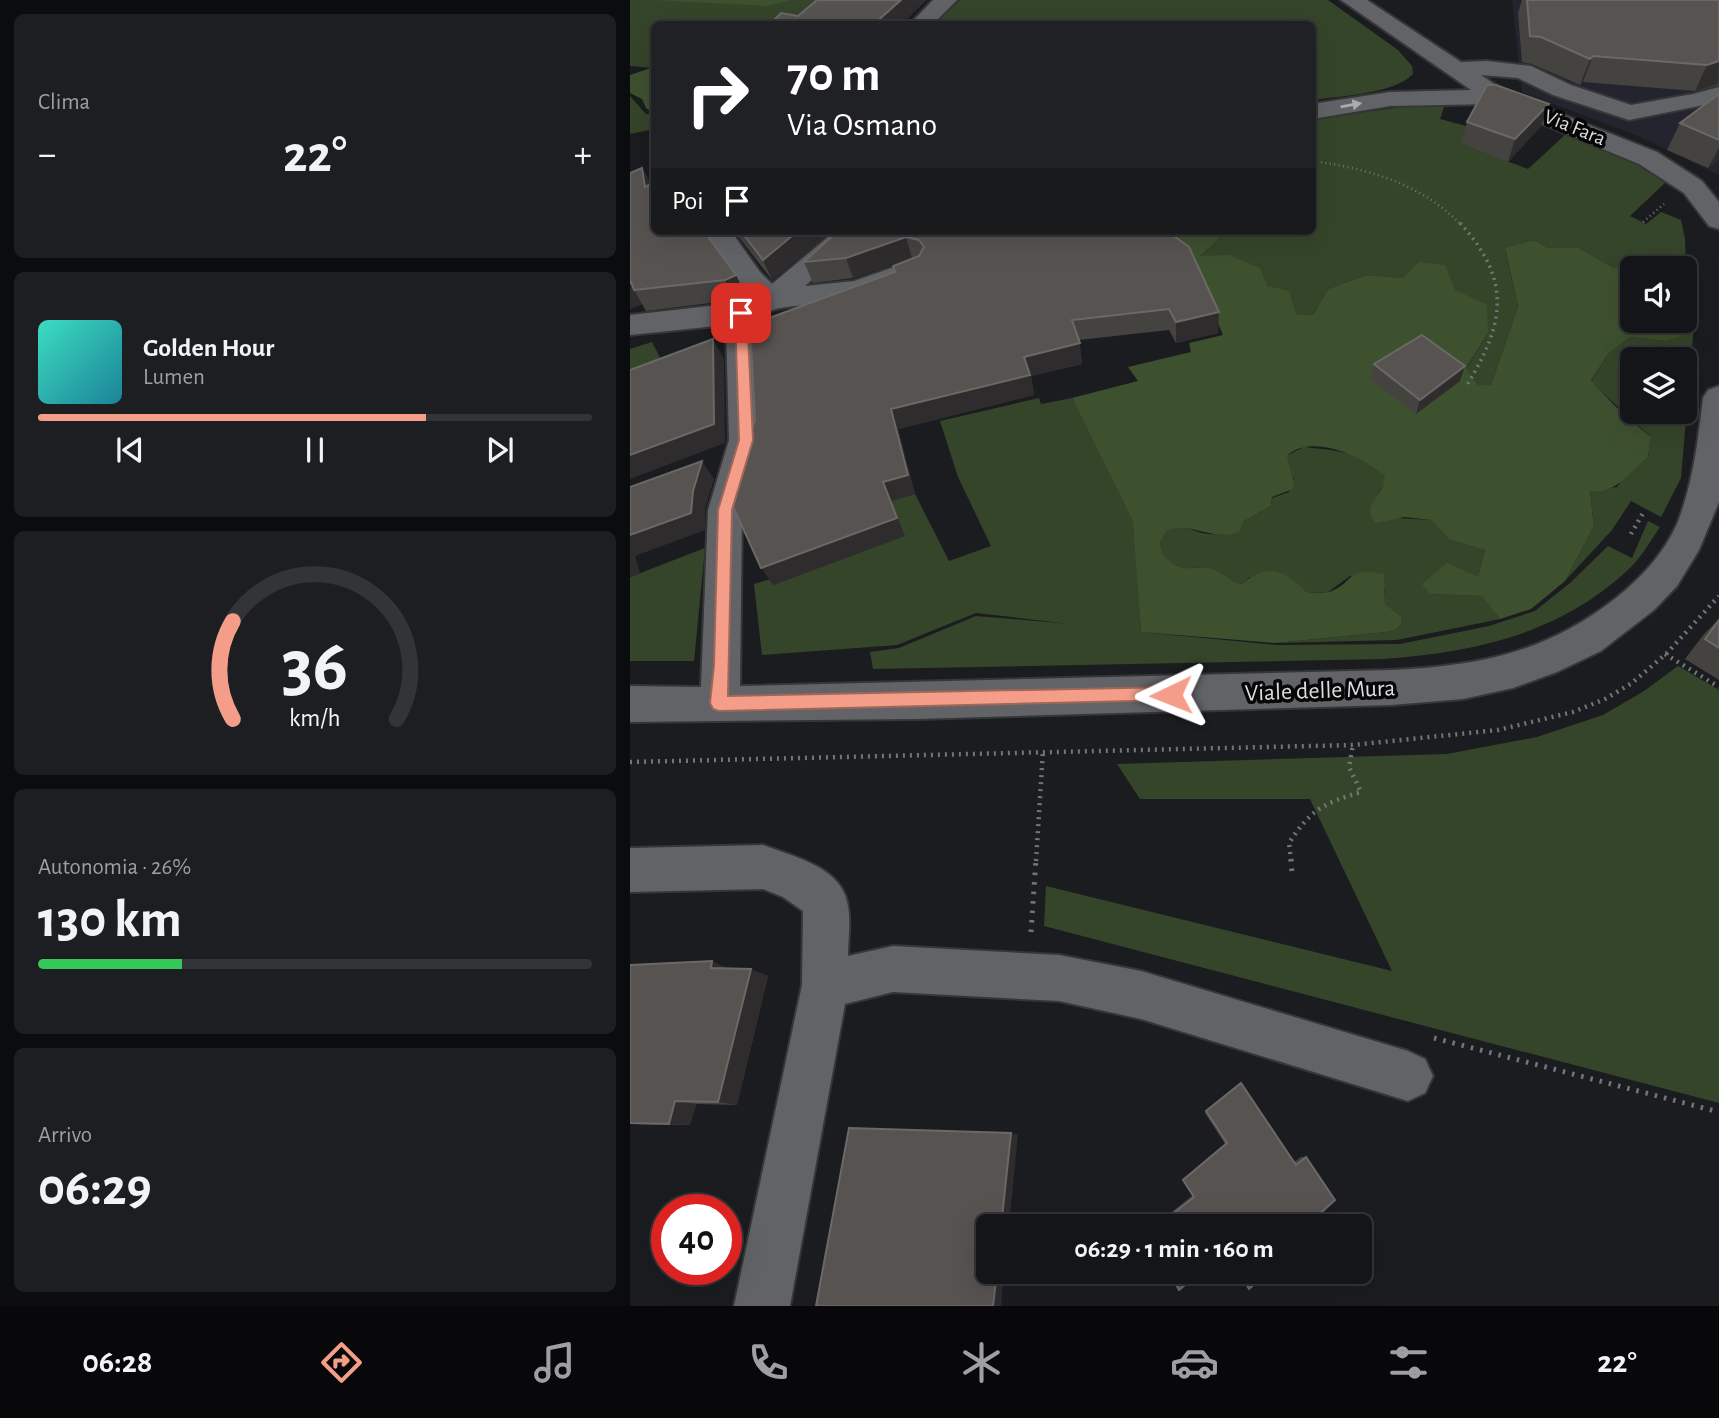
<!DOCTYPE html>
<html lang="it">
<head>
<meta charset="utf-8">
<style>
	:root { --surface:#141518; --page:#1d1e21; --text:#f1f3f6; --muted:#9d9fa2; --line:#333437; --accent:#f49e89 }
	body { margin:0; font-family:"Alegreya Sans",sans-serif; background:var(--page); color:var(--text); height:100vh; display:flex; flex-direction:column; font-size:26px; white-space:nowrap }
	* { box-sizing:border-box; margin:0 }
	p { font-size:23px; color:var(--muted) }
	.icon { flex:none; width:38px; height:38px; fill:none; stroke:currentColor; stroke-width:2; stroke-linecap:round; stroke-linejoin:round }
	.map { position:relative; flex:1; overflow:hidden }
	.side { display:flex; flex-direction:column; gap:14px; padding:14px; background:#0b0c0d; width:630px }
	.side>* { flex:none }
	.guide { position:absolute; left:21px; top:21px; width:665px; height:214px; border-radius:10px; box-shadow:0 7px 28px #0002,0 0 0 2px var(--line); background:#202124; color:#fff; overflow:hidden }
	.fabs { position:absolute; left:990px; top:256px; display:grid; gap:14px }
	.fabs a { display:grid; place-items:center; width:77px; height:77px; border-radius:10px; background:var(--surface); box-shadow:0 7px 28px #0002,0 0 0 2px var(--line); font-size:35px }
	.speed { position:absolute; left:21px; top:1194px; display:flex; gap:14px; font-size:35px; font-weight:700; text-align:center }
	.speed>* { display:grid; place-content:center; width:91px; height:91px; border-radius:50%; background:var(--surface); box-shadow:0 7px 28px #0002,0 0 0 2px var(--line); line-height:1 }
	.speed .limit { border:10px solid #d22; background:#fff; color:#111 }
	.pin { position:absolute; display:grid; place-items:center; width:60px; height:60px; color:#fff; margin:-30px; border-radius:14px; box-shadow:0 4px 10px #0006 }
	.me { position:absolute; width:77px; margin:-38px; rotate:268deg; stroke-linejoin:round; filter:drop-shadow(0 0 5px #0008) }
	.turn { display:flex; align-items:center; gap:24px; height:147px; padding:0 21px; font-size:32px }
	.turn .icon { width:91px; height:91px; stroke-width:2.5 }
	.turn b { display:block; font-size:49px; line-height:60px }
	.then { display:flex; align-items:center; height:66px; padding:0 21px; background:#0003; gap:14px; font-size:26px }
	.big { font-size:52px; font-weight:700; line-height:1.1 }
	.side .tile { flex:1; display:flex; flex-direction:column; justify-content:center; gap:10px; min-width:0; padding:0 24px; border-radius:10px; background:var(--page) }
	.side .dial { align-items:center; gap:0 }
	.dial svg { height:182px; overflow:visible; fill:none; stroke:var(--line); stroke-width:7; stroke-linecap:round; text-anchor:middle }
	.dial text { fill:var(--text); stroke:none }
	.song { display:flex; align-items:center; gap:21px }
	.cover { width:84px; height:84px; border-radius:10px; background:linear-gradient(135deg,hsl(170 70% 55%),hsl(190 70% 35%)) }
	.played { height:7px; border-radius:4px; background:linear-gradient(90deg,var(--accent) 70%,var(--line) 70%) }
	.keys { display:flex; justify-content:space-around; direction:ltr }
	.heat { display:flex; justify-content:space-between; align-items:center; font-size:38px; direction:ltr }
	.charge { height:10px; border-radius:5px; background:linear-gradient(90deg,#34c759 26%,var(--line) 0) }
	.trip { position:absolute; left:346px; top:1214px; width:396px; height:70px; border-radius:10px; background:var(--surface); box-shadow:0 7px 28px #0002,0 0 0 2px var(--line); font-weight:700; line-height:70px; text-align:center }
	.dock { display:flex; height:112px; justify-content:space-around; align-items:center; background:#08080a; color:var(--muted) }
	.dock .icon { width:49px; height:49px }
	.dock .on { color:var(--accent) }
	.dock b { font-size:32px; color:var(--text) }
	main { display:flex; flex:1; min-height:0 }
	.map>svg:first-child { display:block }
	.built { fill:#23242d }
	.green { fill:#354529; fill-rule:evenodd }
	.forest { fill:#3e512f }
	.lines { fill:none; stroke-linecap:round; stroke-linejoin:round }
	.minor-casing { stroke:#353638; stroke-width:4 }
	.path-far3 { stroke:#747578; stroke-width:2.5; stroke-dasharray:1 3.5; stroke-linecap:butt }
	.path-far2 { stroke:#747578; stroke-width:3.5; stroke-dasharray:2 4.5; stroke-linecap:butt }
	.path-far1 { stroke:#747578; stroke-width:4.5; stroke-dasharray:2 5; stroke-linecap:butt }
	.path { stroke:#747578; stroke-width:5; stroke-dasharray:2.5 7; stroke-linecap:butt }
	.minor { fill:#626367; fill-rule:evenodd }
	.wall { fill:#454340 }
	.shaded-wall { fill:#2e2c2c }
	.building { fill:#565351; stroke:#6b6967; stroke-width:2 }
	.oneway { fill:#abacaf }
	.route { fill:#f49e89; stroke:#9f6759; stroke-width:2 }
	.labels { text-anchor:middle; stroke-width:7; stroke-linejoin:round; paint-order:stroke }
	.far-street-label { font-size:21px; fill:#dcdddf; stroke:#070708 }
	.street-label { font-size:24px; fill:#dcdddf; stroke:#070708 }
</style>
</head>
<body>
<main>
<section class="side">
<div class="tile"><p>Clima</p>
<div class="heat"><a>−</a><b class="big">22°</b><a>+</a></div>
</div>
<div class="tile">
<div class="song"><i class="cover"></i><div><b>Golden Hour</b><p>Lumen</p></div></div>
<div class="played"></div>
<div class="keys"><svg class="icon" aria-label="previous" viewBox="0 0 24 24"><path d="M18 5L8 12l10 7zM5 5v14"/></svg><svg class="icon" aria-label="pause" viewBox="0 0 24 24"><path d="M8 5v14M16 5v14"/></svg><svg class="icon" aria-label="next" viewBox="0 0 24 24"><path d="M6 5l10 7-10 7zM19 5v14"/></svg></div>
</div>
<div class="tile dial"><svg viewBox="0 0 100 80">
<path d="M14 69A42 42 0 1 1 86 69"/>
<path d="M14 69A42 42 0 0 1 14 26" stroke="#f49e89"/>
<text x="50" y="56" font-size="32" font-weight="700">36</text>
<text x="50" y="72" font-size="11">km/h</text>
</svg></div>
<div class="tile"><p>Autonomia · 26%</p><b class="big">130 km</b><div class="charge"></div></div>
<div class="tile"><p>Arrivo</p><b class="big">06:29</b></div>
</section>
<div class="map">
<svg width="1089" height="1306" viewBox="0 0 1089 1306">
	<rect width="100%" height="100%" fill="#1b1c20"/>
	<polygon class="built" points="882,0 1089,0 1089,175 1008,136 892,92"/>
	<g class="green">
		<polygon points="0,0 246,0 221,24 24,24 24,68 0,66"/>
		<path d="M330,0H698L768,50L782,66L783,74C764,94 710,96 683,100L682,24H305Z"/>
		<polygon points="0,96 16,114 24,114 24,129 0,134"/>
		<path d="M816,101L810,119L840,127L831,144L898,169L937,133L999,159L1036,182L1000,216L1016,224L1031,212L1051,220L1055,239L1057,297L1066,300L1051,478L1031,517L1001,501L982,530L935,581L964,526L960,490L987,487L996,474L1018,457L1021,437L961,382L978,354L1000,337L1035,341L1052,335L1050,320H1055V268H984L949,248H918L904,240L875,249L888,306L861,385H848L836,369L858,333L773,278L737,275L698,289L683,315L665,314L637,286L569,257L589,239L587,231H682L683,119ZM1003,359H1055V411H1003Z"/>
		<polygon points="22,342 41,379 0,395 0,349"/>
		<path d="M409,398L411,404L442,398L504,521L511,632L646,645L770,644L859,626L905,611L940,583L978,546L1002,558L1018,521L1030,527C1021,540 1012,556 1001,567C931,634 846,652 753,659L243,669L240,652L269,648L346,616L441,624L346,613L267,645L132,655L124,584L140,579L143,585L274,536L261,501L285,494L319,561L361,546L328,477L310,421Z"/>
		<path d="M674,447C700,450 745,452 756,481L748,494L767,518L801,520L820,540L855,550L848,577L800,594L853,596L870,619L767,640L646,643L756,632L765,630L771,624V616L755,604V589L720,576L697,593L676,592L620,577L612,584C600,582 598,575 588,571C566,560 556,580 531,554L530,543L536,530C561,523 560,533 580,534C590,535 599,534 609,533L614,521L641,506L642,498L659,492L664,479L657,467L658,455Z"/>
		<polygon points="75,548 64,661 0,661 0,577"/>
		<polygon points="1048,666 1089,690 1089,1103 414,926 416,886 762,971 680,799 510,799 487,764 817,754 907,737 973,715 1014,691"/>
	</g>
	<g class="forest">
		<polygon points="25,0 161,0 137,6"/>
		<polygon points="24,67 24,114 16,108 12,99 0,93 0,75"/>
		<path d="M514,231H587L589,239L570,256L599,255L630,268L637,286L659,291L666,314L683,315L698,289L737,275L773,278L789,262L815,265L825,290L857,305L858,333L836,368L848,385H861L888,306L875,248L904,240L918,248H949L984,268L1003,269V320H1050L1052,336L1035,341L1000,337L978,354L961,381L992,413L1021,437L1018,457C999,472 986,495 960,491L964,526L935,581L901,609L870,619L852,596L800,594L792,584L817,563L848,577L855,550L820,540L801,520L774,517L746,523C728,505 758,494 754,476C735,457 682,433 658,455C656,468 667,477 663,489L642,497L641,506L614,521L609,533C577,540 565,522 537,530L530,543L532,554C556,580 566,560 588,571C598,575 600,582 612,584C637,562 657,571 676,592C683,592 692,594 699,592C725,583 715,566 754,574L755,604L771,616V624L765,630L756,632L645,643L511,632L503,521L442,398L508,381L498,367L561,352L559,343L593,335L567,272Z"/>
	</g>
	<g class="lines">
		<g class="minor-casing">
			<g id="minor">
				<polygon points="303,0 327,0 303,24 280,24"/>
				<polygon points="711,0 737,0 831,62 857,61 901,66 941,85 1001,105 1063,94 1089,87 1089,102 999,120 923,95 888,78 851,75 876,92 1027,152 1072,181 1089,202 1089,229 1079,226 1054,193 1009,164 864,104 760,106 682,119 682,104 760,92 841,90"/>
				<path d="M73,231H101L130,272L142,284L205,231H236L175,286L224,281L261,268L271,270L275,277C257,307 178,301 146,309C139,311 133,315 126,318L133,440L112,510L110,686L761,670C848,666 916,653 986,598C1011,578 1034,553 1047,524C1063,484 1068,440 1073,398L1078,390L1089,386V502L1069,550L1047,586L1024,610L971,651L927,672L883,688L833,699L761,705L287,719L0,722V686L71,687L78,510L99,440L96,325L0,335V315L106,303L121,297L110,286Z"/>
				<path d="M133,845C164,857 213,867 218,906C221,922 218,940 218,956L263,946L429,955L511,971L778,1051L795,1059L803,1076L795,1093L778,1101L511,1019L429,1001L263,992L215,1004L160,1306H104L172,985L173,911L153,897L133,889L0,892V848Z"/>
			</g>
		</g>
		<g class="path-far3">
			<path d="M682,161C736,168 793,184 831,225"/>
			<polyline points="1013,222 1034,204"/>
		</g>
		<path class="path-far2" d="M830,223C882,280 875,323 837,385"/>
		<g class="path-far1">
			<polyline points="1001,534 1013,513"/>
			<polyline points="1035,654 1089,687"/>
			<polyline points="0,762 723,745 868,730 943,712 975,699 1002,683 1037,653 1089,596"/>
			<polyline points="406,861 413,751"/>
			<path d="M661,861L659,843C680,810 694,803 731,792L719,767L723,745"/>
		</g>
		<g class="path">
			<polyline points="661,859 662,874"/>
			<polyline points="401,932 406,859"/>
			<polyline points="804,1038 1089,1112"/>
		</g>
		<use href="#minor" class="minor"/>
	</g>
	<g class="wall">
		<polygon points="892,0 1089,0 1089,85 1065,91 953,82 950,85 902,64 892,62 888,13"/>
		<polygon points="1089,94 1089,159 1078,168 1037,150 1050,123"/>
		<polygon points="919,104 911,126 878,162 831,144 837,122"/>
		<polygon points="12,168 21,184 106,275 116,296 105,300 16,311 12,304 0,309"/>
		<polygon points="104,231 202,231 142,280"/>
		<polygon points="208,231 537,231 589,312 588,333 546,343 539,330 449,340 452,364 401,376 404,395 268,429 285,494 261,501 275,536 143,585 265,272 285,258 282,258 223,278 183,283 174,262"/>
		<polygon points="744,364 830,381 786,414 740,379"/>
		<polygon points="1089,619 1089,680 1055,659 1074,634"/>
		<polygon points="0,965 99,968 138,976 107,1105 66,1104 60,1125 0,1124"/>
		<polygon points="576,1111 664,1162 671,1157 676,1157 675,1227 523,1227 563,1195 553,1179 595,1144 575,1113"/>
	</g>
	<g class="shaded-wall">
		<polygon points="271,0 297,0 272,24 244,24"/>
		<polygon points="963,56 953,82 950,85 960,59"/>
		<polygon points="1089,61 1088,84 1065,91 1077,65"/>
		<polygon points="919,104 911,126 878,162 885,139"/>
		<polygon points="1089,148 1089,159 1078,168"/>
		<polygon points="12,168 24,190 15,187"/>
		<polygon points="168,231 202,231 142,280 133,260"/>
		<polygon points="276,237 282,258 223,278 216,258"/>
		<polygon points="106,275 116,296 105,300 95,280"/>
		<polygon points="1,282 4,290 12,304 0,309 0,283"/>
		<polygon points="589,312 588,333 546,343 546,322"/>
		<polygon points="83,339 94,359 95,443 0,479 0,455"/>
		<polygon points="450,343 452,364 401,376 404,395 268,429 285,494 261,501 275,536 143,585 131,568 253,482 261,409 394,357"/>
		<polygon points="835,366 830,381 786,414 790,400"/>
		<polygon points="72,461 84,479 75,509 75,530 5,556 10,573 0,577 0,535 63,491"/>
		<polygon points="82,961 100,969 81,968"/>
		<polygon points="121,969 138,976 107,1105 88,1102"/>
		<polygon points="45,1101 66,1104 60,1125 39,1124"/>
		<polygon points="381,1133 388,1134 379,1227 371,1227"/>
		<polygon points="367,1272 374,1272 371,1306 363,1306"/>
	</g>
	<g class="building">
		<polygon points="187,0 271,0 244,24 140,24 151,13 168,16"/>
		<polygon points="897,0 1089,0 1089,61 1077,65 963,56 960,59 911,37 900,36"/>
		<polygon points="857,85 866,85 919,104 885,139 837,122"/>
		<polygon points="1089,94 1089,140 1050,123"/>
		<polygon points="12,168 15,187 24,182 24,231 74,231 106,275 95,280 4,290 1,282 0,283 0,173"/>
		<polygon points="111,231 168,231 133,260"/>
		<polygon points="208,231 537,231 559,247 589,312 546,322 539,309 442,320 450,343 394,357 400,375 261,409 278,475 253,482 267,518 131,568 102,504 102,492 125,420 120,325 265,272 263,266 289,256 294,247 289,240 276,237 216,258 174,262"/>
		<polygon points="792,335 835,366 790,400 744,364"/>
		<polygon points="83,339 84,424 0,455 0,370"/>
		<polygon points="72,461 63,491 61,513 0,535 0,487"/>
		<polygon points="1089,620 1089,648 1075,639"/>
		<polygon points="82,961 81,968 121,969 88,1102 45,1101 39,1124 0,1123 0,965"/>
		<polygon points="611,1083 666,1165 676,1157 705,1200 675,1227 526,1227 564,1197 553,1180 597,1143 576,1111"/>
		<polygon points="219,1128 381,1133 371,1227 359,1227 359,1272 367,1272 363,1306 186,1306"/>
		<polygon points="539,1272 571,1272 549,1290"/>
		<polygon points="609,1272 638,1272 619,1289"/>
	</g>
	<defs><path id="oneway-solid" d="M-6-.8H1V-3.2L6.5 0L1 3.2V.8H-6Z" transform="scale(1.75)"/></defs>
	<use class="oneway" href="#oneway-solid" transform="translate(721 105) rotate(-10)"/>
	<polygon class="route" points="111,309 117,313 123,440 102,510 98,696 541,687 547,690 550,695 547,700 89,711 83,709 80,703 84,665 88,510 109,440 105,313"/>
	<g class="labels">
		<g class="far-street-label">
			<text transform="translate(945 127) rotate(22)" y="7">Via Fara</text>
		</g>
		<g class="street-label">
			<text transform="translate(690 690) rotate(-2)" y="8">Viale delle Mura</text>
		</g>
	</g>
</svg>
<div class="fabs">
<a><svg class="icon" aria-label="sound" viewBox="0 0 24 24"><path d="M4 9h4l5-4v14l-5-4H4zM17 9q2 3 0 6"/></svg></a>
<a><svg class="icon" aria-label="layers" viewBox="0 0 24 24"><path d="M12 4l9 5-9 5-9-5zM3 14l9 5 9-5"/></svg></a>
</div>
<div class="speed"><div class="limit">40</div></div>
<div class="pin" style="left:111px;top:313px;background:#d93025"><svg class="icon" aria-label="arrive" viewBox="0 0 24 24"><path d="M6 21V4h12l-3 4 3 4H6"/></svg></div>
<svg class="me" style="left:541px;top:695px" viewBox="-20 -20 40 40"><path d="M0-17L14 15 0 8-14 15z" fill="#f49e89" stroke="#fff" stroke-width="4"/></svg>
<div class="trip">06:29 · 1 min · 160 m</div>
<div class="guide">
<div class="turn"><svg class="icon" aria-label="right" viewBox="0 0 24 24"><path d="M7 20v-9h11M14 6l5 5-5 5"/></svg><div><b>70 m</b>Via Osmano</div></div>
<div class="then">Poi<svg class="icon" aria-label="arrive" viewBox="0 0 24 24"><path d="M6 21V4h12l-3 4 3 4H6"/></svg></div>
</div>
</div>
</main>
<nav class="dock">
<b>06:28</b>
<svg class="icon on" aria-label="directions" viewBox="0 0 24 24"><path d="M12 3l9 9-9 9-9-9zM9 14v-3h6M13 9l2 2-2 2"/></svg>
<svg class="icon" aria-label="music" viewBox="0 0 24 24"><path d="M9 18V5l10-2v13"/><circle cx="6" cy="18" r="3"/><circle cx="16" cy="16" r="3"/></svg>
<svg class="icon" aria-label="phone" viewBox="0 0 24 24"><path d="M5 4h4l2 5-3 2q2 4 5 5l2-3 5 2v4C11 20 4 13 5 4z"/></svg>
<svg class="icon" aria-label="climate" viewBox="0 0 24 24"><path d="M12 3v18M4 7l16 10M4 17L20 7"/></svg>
<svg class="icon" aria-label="car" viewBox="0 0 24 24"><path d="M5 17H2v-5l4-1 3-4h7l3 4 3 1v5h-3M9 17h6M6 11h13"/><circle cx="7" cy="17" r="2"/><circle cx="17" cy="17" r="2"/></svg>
<svg class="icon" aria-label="filters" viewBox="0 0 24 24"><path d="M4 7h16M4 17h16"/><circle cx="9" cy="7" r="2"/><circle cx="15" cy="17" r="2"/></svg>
<b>22°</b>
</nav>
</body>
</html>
